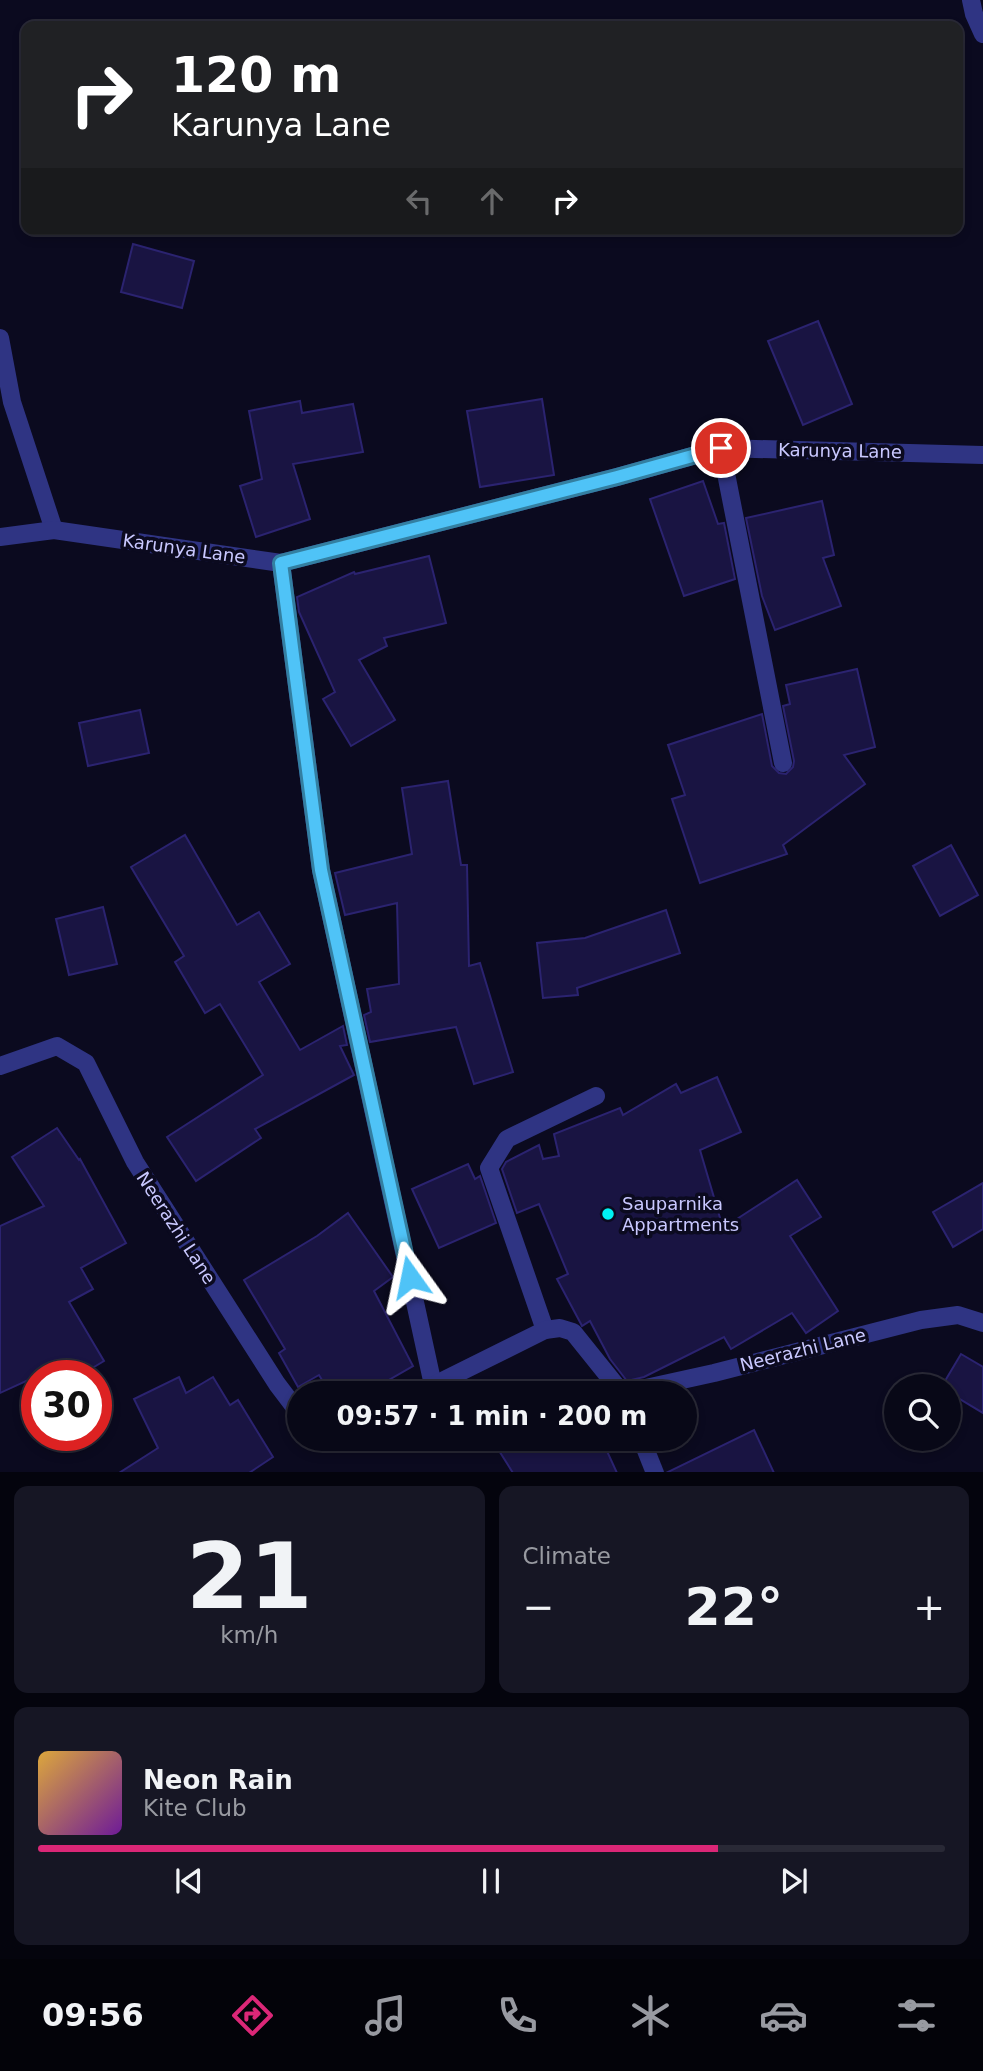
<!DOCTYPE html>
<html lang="en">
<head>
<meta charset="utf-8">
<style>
	:root { --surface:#080817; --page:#161624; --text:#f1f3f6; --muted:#989aa1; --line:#292936; --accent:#db2777 }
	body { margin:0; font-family:"DejaVu Sans",sans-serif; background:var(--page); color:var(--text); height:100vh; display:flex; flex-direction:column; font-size:26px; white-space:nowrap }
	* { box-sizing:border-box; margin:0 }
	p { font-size:23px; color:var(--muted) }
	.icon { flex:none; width:38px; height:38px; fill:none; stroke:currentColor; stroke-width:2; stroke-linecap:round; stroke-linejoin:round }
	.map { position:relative; height:1472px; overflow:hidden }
	.sheet { display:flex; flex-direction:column; gap:14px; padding:14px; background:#04040d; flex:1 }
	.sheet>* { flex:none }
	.top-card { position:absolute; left:21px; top:21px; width:942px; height:214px; border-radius:14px; box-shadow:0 4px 10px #0003,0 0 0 2px var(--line); background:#202124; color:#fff; overflow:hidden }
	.controls { position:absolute; left:884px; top:1374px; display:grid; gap:14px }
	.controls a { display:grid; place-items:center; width:77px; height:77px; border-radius:50%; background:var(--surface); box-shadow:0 4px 10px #0003,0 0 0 2px var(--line); font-size:35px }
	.speed { position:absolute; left:21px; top:1360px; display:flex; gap:14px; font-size:35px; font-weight:700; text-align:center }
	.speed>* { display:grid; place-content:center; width:91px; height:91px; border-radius:50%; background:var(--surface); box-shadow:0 4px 10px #0003,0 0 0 2px var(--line); line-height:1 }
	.speed .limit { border:10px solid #d22; background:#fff; color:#111 }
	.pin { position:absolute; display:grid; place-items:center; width:60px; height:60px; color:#fff; margin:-30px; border:4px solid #fff; border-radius:50%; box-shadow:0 2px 7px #0007 }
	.me { position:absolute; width:77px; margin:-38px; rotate:348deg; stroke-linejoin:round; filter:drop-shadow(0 0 5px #0008) }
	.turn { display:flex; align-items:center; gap:24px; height:147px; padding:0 35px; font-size:32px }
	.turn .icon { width:91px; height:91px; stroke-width:2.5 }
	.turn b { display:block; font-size:49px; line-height:60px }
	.lanes { display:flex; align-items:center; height:66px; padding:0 35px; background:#0003; justify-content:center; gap:35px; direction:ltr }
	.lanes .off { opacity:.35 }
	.big { font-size:52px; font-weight:700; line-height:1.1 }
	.sheet .card { flex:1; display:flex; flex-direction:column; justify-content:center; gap:10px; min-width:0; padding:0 24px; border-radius:14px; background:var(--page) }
	.sheet .dial { align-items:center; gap:0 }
	.dial b { font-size:91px; line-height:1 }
	.song { display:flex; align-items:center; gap:21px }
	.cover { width:84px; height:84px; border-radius:10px; background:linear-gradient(135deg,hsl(40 70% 55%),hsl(280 70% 35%)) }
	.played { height:7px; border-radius:4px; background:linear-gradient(90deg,var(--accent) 75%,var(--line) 75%) }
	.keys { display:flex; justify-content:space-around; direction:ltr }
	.heat { display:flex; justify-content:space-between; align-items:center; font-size:38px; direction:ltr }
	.sheet .tiles { flex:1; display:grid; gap:14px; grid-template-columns:1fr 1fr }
	.card:last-child { grid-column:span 2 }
	.trip { position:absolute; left:287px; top:1381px; width:410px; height:70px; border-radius:35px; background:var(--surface); box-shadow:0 4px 10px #0003,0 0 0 2px var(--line); font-weight:700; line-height:70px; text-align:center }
	.tab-bar { display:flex; height:112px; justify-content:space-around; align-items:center; background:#030309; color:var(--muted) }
	.tab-bar .icon { width:49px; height:49px }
	.tab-bar .on { color:var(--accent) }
	.tab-bar b { font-size:32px; color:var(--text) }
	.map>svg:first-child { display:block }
	.building { fill:#191442; stroke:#2b2370; stroke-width:2 }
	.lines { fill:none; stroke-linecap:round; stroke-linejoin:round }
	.street { stroke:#2f3483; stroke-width:18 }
	.route-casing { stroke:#337fa1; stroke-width:18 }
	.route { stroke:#4fc3f7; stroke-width:12 }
	.poi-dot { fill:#00f1f3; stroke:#0b0a1f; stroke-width:2.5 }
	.labels { text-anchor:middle; stroke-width:7; stroke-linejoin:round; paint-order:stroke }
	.street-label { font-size:18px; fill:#c9c8ff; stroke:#0b0a1f }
	.poi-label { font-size:18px; fill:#c9c8ff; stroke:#0b0a1f; text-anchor:start }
</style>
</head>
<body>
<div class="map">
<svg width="983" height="1473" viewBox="0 0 983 1473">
	<rect width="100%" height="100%" fill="#0b0a1f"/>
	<g class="building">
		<polygon points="133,244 194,261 182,308 121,292"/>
		<polygon points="818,321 852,404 803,425 768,341"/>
		<polygon points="542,399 554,475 480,487 467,411"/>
		<polygon points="300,401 302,413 353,404 363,452 293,464 310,519 256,537 240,486 262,479 249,411"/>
		<polygon points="703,481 718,524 724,523 735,579 684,596 650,499"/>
		<polygon points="822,501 834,555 823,558 841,606 775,630 762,596 746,518"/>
		<polygon points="429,556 446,623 384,638 387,646 359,660 395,720 351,746 323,699 335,692 299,612 297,597 354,572 355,574"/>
		<polygon points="857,669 875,747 844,755 865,784 783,845 787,854 700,883 672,799 685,795 668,745 762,714 772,766 779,773 786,774 793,767 794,761 783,706 790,704 786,685"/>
		<polygon points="140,710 149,753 88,766 79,723"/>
		<polygon points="448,781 461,865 467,865 469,966 480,963 513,1072 474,1084 456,1027 370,1042 364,1015 371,1012 367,989 399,984 397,903 345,915 335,873 412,854 402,788"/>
		<polygon points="185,835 237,925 259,912 290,964 259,982 300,1050 343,1026 347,1045 340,1046 354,1075 255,1129 261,1138 196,1181 167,1137 263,1075 220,1004 205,1013 175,962 184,956 131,867"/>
		<polygon points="951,845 978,895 940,916 913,866"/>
		<polygon points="103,907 117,964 69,975 56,919"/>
		<polygon points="666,910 680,953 577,988 578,995 543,998 537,943 585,938"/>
		<polygon points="717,1077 741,1132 700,1150 723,1228 797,1180 821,1217 790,1236 838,1311 806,1333 792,1313 731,1349 724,1337 644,1377 627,1381 610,1359 590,1321 582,1326 581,1324 557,1279 568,1274 539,1204 517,1213 502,1169 506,1162 539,1145 543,1159 559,1156 554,1134 620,1108 623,1115 676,1084 681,1093"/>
		<polygon points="57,1128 79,1160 80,1159 126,1243 81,1268 93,1289 69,1302 104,1361 79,1376 37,1376 0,1393 0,1226 44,1206 12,1157"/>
		<polygon points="468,1164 475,1179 480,1176 496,1223 439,1248 412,1189"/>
		<polygon points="983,1183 983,1229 953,1247 933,1212"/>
		<polygon points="348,1213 393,1277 374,1291 413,1366 366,1393 330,1393 319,1375 298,1387 279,1353 285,1349 244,1280 317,1236"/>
		<polygon points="961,1354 983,1367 983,1413 948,1392 948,1386 942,1386"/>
		<polygon points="179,1377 186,1393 213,1377 230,1405 238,1400 273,1457 249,1473 119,1473 158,1448 134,1399"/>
		<polygon points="754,1430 774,1473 666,1473"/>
		<polygon points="491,1438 601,1438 617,1473 513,1473"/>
	</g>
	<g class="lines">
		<g class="street">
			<polyline points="971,0 974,14 983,34"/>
			<polyline points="0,338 12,402 54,530"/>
			<polyline points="721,448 783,763"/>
			<polyline points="0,537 54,530 281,563 617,477 721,448 983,455"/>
			<polyline points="281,563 321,870 433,1385"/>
			<polyline points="0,1066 57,1046 86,1063 135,1162 277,1384 299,1413"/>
			<polyline points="545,1330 489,1168 507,1139 596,1096"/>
			<polyline points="418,1393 545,1330 560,1328 573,1332 622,1393"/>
			<polyline points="623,1393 714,1373 921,1320 958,1315 983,1323"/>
			<polyline points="641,1438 655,1473"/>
		</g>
	</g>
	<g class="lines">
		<g class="route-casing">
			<polyline id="route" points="410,1277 321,870 281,563 617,477 721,448"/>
		</g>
		<use href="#route" class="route"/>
	</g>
	<circle class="poi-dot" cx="608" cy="1214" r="7"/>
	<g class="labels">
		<g class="street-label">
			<text transform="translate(840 451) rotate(1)" y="6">Karunya Lane</text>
			<text transform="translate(184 549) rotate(8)" y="6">Karunya Lane</text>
			<text transform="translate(176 1228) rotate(57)" y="6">Neerazhi Lane</text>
			<text transform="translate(803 1350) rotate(-14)" y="6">Neerazhi Lane</text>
		</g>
		<g class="poi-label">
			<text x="622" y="1210">Sauparnika<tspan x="622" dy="21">Appartments</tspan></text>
		</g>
	</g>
</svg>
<div class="controls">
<a><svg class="icon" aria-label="search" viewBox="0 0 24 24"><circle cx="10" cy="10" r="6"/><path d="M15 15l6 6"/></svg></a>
</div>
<div class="speed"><div class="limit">30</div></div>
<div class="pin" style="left:721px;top:448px;background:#d93025"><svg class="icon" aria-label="arrive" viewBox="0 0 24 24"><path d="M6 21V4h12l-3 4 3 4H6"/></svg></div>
<svg class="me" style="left:410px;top:1277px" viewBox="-20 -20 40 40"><path d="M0-17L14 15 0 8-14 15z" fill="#4fc3f7" stroke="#fff" stroke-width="4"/></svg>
<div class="trip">09:57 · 1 min · 200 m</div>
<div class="top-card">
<div class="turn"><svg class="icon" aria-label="right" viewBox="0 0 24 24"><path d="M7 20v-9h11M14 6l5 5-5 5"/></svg><div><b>120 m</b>Karunya Lane</div></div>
<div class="lanes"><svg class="icon off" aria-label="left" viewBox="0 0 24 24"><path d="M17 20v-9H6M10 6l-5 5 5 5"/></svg><svg class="icon off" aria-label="ahead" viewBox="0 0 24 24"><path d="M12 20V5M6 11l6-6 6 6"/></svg><svg class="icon" aria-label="right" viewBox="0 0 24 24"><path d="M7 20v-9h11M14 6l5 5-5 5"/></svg></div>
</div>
</div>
<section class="sheet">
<div class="tiles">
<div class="card dial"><b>21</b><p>km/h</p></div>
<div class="card"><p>Climate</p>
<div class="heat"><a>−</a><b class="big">22°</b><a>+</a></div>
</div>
<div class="card">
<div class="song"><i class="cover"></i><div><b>Neon Rain</b><p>Kite Club</p></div></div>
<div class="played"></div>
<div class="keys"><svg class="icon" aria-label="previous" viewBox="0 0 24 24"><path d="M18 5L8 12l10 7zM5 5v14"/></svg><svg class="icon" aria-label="pause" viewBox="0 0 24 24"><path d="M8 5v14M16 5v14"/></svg><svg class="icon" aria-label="next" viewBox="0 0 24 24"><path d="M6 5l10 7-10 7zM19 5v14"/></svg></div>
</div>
</div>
</section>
<nav class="tab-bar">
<b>09:56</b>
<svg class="icon on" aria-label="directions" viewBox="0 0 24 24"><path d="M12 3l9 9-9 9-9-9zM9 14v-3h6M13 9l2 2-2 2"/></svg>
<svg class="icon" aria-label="music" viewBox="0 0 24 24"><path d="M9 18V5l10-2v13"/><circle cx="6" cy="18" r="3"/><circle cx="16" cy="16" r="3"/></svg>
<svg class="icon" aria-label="phone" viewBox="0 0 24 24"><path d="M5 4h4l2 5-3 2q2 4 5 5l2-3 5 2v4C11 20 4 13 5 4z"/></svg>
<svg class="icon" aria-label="climate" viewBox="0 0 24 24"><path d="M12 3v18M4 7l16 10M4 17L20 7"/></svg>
<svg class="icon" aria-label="car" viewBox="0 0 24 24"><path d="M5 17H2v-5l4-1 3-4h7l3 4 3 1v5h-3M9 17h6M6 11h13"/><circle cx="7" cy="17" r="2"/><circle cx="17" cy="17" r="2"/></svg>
<svg class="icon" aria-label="filters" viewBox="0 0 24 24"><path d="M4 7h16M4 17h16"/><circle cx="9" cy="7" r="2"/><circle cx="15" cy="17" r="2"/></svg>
</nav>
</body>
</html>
